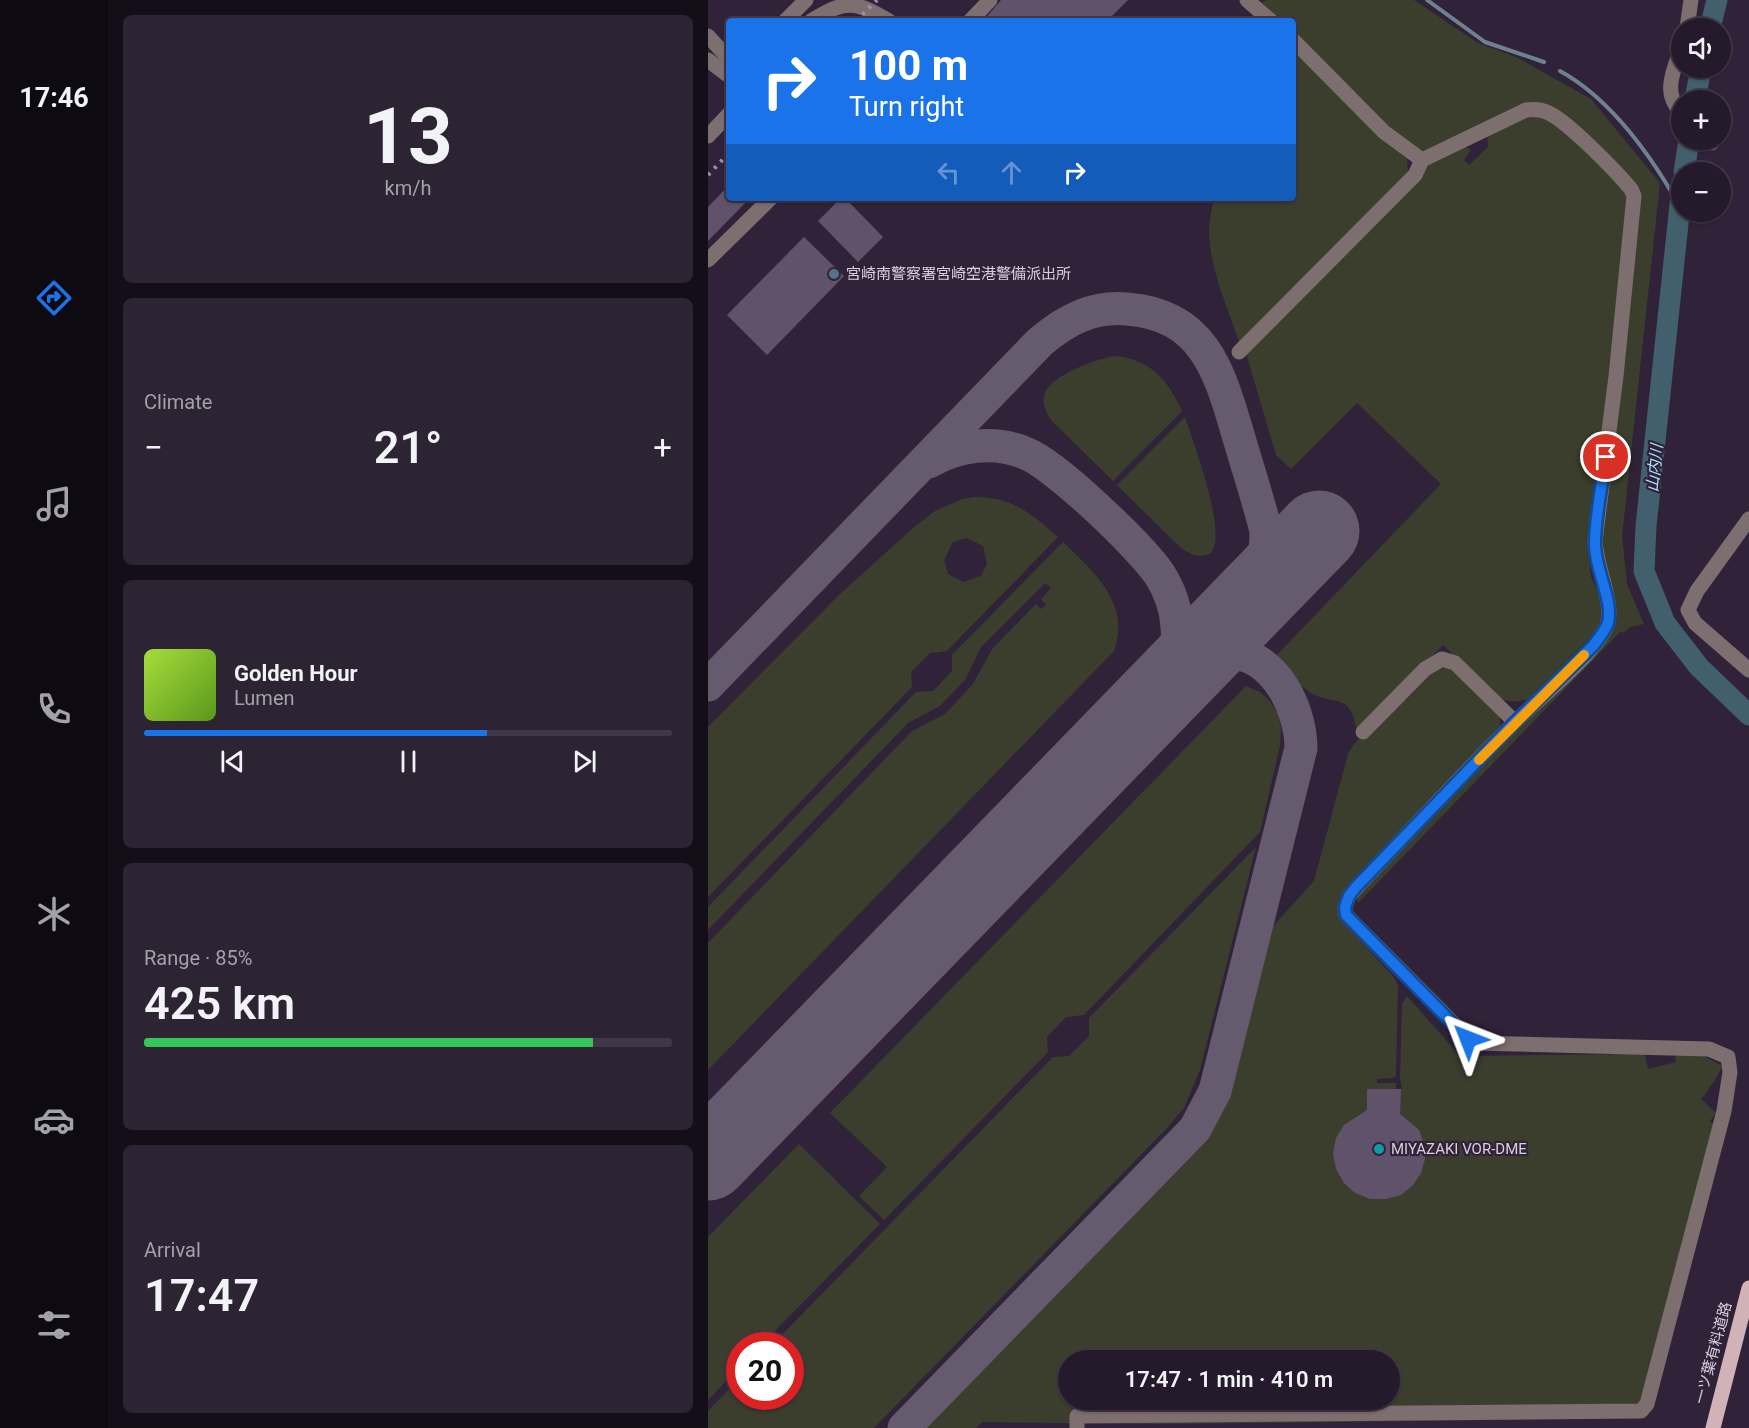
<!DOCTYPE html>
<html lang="en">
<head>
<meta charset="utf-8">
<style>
	:root { --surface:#241a2b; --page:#2c2333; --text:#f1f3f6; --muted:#a3a1a9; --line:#413847; --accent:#1a73e8 }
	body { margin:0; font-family:Roboto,"Noto Sans JP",sans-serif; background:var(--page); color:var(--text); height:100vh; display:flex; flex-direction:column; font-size:22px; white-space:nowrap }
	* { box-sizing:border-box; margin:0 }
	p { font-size:20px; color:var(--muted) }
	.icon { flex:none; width:33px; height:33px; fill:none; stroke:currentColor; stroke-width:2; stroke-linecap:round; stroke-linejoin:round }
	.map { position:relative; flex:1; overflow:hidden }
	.drawer { display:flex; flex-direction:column; gap:15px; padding:15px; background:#140e18; width:600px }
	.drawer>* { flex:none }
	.guide { position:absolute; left:18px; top:18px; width:570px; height:183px; border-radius:6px; box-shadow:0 2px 4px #0004,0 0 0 2px var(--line); background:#1a73e8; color:#fff; overflow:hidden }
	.fabs { position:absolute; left:963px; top:18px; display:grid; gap:12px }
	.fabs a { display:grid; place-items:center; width:60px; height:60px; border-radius:50%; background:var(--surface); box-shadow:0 2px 4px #0004,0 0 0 2px var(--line); font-size:30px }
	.speed { position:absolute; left:18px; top:1332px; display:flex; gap:12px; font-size:30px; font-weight:700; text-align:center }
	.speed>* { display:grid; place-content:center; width:78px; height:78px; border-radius:50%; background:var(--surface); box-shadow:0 2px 4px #0004,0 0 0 2px var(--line); line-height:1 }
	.speed .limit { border:9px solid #d22; background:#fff; color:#111 }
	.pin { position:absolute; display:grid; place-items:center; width:51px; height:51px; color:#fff; margin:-26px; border:3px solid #fff; border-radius:50%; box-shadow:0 2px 6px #0007 }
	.me { position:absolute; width:66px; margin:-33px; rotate:315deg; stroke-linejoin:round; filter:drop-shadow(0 0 4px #0008) }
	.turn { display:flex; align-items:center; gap:21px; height:126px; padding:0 24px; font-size:27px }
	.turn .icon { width:78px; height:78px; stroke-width:2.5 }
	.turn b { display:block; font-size:42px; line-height:51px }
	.lanes { display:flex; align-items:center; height:57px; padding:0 24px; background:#0003; justify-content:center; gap:30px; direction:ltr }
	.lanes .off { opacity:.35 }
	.big { font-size:45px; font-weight:600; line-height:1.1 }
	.drawer .card { flex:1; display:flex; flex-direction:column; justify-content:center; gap:9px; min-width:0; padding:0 21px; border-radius:9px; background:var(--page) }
	.drawer .dial { align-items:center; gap:0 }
	.dial b { font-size:78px; line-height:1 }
	.song { display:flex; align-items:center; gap:18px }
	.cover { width:72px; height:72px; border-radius:9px; background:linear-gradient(135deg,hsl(80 70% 55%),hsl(90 70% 35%)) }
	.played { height:6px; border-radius:3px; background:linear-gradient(90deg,var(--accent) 65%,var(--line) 65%) }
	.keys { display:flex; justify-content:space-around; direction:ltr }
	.heat { display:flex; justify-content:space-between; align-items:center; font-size:33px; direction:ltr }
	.charge { height:9px; border-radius:4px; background:linear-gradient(90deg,#34c759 85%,var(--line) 0) }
	.trip { position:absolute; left:350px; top:1350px; width:342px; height:60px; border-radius:30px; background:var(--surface); box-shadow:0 2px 4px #0004,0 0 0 2px var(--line); font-weight:600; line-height:60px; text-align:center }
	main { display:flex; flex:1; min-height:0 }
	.tabs { display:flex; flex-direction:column; width:108px; justify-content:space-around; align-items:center; background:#0e0a11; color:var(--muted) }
	.tabs .icon { width:42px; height:42px }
	.tabs .on { color:var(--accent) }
	.tabs b { font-size:27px; color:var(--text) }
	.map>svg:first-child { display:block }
	.green { fill:#3b3e2d; fill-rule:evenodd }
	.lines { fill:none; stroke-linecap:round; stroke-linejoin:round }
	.stream { stroke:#6e818f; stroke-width:4 }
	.river { stroke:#415f6d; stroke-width:21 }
	.taxiway { stroke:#665a6e; stroke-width:33 }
	.runway { stroke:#665a6e; stroke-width:81 }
	.building { fill:#60526a }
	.minor { stroke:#7d6e70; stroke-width:15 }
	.major { stroke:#d1b3b7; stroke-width:15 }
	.rail { stroke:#9b91a2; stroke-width:4; stroke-dasharray:3 6; stroke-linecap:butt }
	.route-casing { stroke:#114b97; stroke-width:15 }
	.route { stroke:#1a73e8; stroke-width:10 }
	.slow { stroke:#f59e0b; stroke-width:10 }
	.service-dot { fill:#5c6f8a; stroke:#302339; stroke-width:2 }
	.culture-dot { fill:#0f9aa8; stroke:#302339; stroke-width:2 }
	.labels { text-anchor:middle; stroke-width:4.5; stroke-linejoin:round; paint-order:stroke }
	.poi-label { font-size:15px; fill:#d8d0de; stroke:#302339; text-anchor:start }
	.street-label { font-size:15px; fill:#d8d0de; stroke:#302339 }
	.water-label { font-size:16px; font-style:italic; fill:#a6e2fe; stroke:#302339 }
</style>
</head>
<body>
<main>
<nav class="tabs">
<b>17:46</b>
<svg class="icon on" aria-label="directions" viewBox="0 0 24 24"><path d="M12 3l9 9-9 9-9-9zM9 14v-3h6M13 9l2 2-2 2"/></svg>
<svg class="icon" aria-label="music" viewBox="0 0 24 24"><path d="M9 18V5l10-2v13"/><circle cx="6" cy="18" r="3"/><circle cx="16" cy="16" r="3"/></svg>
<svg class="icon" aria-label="phone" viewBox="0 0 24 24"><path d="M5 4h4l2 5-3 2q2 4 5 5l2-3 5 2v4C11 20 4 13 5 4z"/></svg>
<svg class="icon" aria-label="climate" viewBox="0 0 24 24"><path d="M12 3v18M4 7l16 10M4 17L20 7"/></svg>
<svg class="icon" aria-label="car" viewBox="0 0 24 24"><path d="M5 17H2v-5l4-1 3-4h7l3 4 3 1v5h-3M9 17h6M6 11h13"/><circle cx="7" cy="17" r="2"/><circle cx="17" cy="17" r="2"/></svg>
<svg class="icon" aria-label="filters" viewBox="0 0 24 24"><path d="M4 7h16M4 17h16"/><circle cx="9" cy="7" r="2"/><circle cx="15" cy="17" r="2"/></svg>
</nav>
<section class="drawer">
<div class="card dial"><b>13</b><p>km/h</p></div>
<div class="card"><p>Climate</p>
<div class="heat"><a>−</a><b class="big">21°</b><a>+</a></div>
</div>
<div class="card">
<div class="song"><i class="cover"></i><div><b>Golden Hour</b><p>Lumen</p></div></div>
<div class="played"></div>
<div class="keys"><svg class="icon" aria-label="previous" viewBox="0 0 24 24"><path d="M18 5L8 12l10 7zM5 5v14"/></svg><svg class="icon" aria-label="pause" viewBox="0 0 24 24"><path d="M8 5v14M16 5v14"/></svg><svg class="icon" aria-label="next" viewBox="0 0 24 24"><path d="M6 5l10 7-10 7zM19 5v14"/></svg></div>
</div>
<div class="card"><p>Range · 85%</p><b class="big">425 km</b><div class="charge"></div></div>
<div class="card"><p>Arrival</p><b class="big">17:47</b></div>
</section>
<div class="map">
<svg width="1041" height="1428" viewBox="0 0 1041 1428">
	<rect width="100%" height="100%" fill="#302339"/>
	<g class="green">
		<polygon points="558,0 706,0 770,43 808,57 883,99 952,183 914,536 919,584 936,624 922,627 915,633 913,631 650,903 649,897 906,626 908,609 891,563 930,207 843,109 720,150 713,151 699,146 585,34 585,21 572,21 554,3"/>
		<path d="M585,48L699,159L700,172L531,342C517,298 489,244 507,198H585Z"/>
		<path d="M826,116L843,120L908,180L918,194L920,212L880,549L883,577L895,601L897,611L888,632L820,699L807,702L792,699L735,645L652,730L648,727C642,690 622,707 600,691C587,682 576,670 565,659L733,484L649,403L583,469L568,455L538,353L725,159L756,146L763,150L756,160L761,165L780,147L779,135L815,117Z"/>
		<path d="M408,356C443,360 460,380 474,411L405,481L343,420C338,412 333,402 337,393C343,375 391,358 408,356Z"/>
		<path d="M477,417C486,445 518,528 504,552C494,559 483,555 473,548L409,485Z"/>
		<path d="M268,497C304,497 324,514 350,537L239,651L222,653L203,672L204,687L0,897V727L131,595L205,528L227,511L254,499ZM259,538L275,546L279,564L273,576L255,582L240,574L236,560L245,542Z"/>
		<path d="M355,542C386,573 423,602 406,651L0,1070V943L204,731L237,714L265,684L284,649L328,604L333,609L338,605L333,599L343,588L337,583L273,647L257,680L232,706L200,723L0,930V907L208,692L225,691L244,671V655Z"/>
		<path d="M730,668H746L792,711V727L639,886C629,898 627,909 635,922L685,976L690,985L688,1076L685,1078L669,1079V1083H688V1089L692,1091L694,1088L692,1079L694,1004L699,996L752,1056L937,1054L940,1069L968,1062L967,1055L996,1056L1014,1066C1011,1075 999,1092 993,1099L1008,1113L1002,1121L1013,1131L930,1413L889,1419L449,1424L274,1422L268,1428H211L486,1146L508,1119L515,1104L559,937L567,924L606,881L640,754L646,744L715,676ZM360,1360H681V1400H360Z"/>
		<polygon points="538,686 552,692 561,700 569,712 573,727 572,746 552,832 376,1015 358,1017 339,1037 340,1052 176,1220 151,1196 179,1167 122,1113"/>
		<polygon points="548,847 492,1070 476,1108 459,1128 166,1428 0,1428 0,1411 31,1379 32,1396 82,1396 82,1346 64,1345 345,1057 361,1056 381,1036 381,1018"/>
		<polygon points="91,1144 172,1224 53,1345 32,1346 31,1368 0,1400 0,1237"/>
	</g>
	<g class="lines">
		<g class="stream">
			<polyline points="719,0 777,42 836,62"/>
			<path d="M852,71C903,99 942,154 971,205"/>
		</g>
		<g class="river">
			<polyline points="1002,28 1009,0"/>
			<polyline points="987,100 993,68"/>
			<polyline points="976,172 981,140"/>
			<polyline points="974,186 938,526 936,571 957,623 991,667 1041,715"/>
		</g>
		<g class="taxiway">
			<path d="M221,462C249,445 286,440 317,453C347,464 434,548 452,575C462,591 468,609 469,627C472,655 459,681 444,704"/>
			<path d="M0,685L332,342C358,320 384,306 419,309C498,315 512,374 531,438C540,469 550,499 558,531C558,563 552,578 537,607"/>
			<path d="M196,1428L487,1129L507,1091L593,748C593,709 566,651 518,653C504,653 491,660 479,667"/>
		</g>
		<polyline class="runway" points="0,1160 611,531"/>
	</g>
	<g class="building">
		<polygon points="293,0 420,0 399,21 275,21"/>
		<polygon points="21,185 21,198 42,198 0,241 0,207"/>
		<polygon points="133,198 137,198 175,237 150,262 110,221"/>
		<polygon points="96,237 136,276 59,355 19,315"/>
		<polygon points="659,1089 693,1089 692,1114 711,1130 716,1144 717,1159 713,1173 705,1185 693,1195 678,1199 662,1199 647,1193 636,1183 628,1169 625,1154 628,1138 636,1125 659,1110"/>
	</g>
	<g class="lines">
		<g class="minor">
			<polyline points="539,0 563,21"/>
			<polyline points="77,21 98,0"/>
			<path d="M103,21C137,0 146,0 181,21"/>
			<polyline points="262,21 282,0"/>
			<polyline points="979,28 983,0"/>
			<polyline points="0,36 21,59"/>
			<polyline points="585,40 676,132 714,160"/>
			<path d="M974,46C966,70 953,93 974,113"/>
			<polyline points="0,60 21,76"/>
			<polyline points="0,136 21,114"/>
			<polyline points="1001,140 1004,143"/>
			<polyline points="0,260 63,198"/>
			<polyline points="1041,519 989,591 980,610 987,623 1041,670"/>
			<polyline points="655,732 717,669 734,659 747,663 807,722"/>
			<path d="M369,1428V1416L933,1411L939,1404L1016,1111L1022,1072L1020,1057L1001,1049L765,1043L638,915L637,907L641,896L649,887C701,832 753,776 807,722C829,700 893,649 900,622C905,602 888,564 887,541L908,376L926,196L923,189C907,170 861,123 841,113C833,109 826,109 818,110L714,160L707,175L531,352"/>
		</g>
		<polyline class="major" points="1005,1428 1041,1288"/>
		<g class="rail">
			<polyline points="148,21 169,0"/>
			<polyline points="0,175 21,153"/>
		</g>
	</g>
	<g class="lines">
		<g class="route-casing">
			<path id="route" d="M760,1039L638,915L637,907L641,896L648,887L807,722L885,646C890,639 897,631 900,623C906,600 885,566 887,540C888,513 894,484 898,457"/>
		</g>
		<use href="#route" class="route"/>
		<polyline class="slow" points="771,760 876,655"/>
	</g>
	<circle class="service-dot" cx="126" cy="274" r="6"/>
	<circle class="culture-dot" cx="671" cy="1149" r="6"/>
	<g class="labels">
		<g class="poi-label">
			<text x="138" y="279">宮崎南警察署宮崎空港警備派出所</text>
			<text x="683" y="1154">MIYAZAKI VOR-DME</text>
		</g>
		<g class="street-label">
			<text transform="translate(1005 1353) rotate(-75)" y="5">一ツ葉有料道路</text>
		</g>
		<g class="water-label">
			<text transform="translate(946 468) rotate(-84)" y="6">山内川</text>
		</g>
	</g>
</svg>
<div class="fabs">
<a><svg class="icon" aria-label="sound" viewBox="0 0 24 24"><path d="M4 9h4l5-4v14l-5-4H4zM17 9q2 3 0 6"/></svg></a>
<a>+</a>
<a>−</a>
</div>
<div class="speed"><div class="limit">20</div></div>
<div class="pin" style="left:898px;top:457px;background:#d93025"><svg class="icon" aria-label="arrive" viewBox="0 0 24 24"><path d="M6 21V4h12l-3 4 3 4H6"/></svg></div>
<svg class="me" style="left:760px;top:1039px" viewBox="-20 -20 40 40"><path d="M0-17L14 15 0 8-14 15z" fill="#1a73e8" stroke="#fff" stroke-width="4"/></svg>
<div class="trip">17:47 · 1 min · 410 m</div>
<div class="guide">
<div class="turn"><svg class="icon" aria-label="right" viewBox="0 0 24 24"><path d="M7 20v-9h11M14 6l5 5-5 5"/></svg><div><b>100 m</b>Turn right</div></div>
<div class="lanes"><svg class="icon off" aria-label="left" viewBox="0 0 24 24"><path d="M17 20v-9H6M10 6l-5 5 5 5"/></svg><svg class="icon off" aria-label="ahead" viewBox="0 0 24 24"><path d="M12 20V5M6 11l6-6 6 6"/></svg><svg class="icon" aria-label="right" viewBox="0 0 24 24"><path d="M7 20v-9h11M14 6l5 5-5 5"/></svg></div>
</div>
</div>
</main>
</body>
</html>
